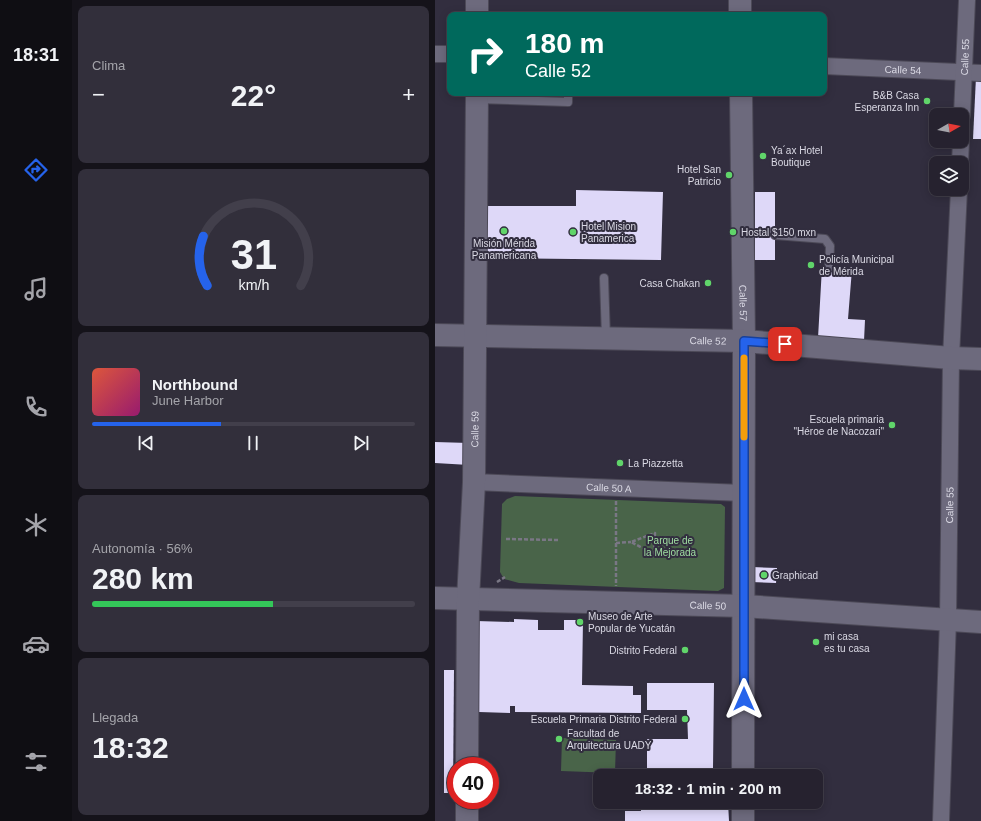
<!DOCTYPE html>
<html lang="es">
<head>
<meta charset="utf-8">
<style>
	:root { --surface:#26222f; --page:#322f3b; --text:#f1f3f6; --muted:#a4a4aa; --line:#423f4b; --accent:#2563eb }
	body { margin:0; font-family:Arial,sans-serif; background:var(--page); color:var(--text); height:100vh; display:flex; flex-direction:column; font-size:15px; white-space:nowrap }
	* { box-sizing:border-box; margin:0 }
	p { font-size:13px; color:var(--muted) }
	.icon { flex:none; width:22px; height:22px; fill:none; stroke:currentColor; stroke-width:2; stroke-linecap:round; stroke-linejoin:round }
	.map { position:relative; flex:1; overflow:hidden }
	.details { display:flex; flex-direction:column; gap:6px; padding:6px; background:#15131a; width:363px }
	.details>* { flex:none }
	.guide { position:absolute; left:12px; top:12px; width:380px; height:84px; border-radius:8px; box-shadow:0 2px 10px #0003,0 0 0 1px var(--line); background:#00695c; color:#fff; overflow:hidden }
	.needle { width:26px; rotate:81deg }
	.tools { position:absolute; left:494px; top:108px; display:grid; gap:8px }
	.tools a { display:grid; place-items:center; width:40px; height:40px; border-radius:8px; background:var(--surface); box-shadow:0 2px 10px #0003,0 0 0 1px var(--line); font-size:20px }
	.speed { position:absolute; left:12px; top:757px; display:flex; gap:8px; font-size:20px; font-weight:700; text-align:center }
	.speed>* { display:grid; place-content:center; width:52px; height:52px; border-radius:50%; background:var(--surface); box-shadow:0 2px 10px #0003,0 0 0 1px var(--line); line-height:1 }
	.speed .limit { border:6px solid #d22; background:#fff; color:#111 }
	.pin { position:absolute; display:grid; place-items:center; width:34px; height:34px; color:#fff; margin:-17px; border-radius:8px; box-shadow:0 2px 6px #0006 }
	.me { position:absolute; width:44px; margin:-22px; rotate:0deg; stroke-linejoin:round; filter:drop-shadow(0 0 3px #0008) }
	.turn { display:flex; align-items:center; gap:14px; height:84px; padding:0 12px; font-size:18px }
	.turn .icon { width:52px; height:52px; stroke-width:2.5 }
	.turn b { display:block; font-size:28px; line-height:34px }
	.big { font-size:30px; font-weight:700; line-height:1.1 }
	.details .card { flex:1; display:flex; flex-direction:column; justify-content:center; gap:6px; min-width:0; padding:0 14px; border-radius:8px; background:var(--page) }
	.details .dial { align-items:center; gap:0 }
	.dial svg { height:104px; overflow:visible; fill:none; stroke:var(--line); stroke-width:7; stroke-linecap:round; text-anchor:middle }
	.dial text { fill:var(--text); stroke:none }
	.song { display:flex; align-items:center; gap:12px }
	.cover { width:48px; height:48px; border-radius:6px; background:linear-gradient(135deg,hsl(10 70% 55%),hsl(320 70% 35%)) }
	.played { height:4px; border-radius:2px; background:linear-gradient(90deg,var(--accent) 40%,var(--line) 40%) }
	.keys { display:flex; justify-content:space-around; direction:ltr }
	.heat { display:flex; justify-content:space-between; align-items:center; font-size:22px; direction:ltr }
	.charge { height:6px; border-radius:3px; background:linear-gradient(90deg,#34c759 56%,var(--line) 0) }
	.trip { position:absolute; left:158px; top:769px; width:230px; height:40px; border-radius:8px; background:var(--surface); box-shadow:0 2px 10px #0003,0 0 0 1px var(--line); font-weight:700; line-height:40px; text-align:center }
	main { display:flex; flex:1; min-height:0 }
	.menu { display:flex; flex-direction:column; width:72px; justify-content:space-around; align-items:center; background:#0f0e13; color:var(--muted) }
	.menu .icon { width:28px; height:28px }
	.menu .on { color:var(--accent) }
	.menu b { font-size:18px; color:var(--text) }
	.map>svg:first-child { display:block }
	.green { fill:#496449 }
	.building { fill:#ded8f8 }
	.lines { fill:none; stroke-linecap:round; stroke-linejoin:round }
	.lane-casing { stroke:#4c4957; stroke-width:10 }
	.street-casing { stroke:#4c4957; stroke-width:18 }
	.secondary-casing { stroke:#4c4957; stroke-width:24 }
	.path { stroke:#7a7785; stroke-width:2.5; stroke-dasharray:4 2; stroke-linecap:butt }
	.lane { stroke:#6d6a7d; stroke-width:8 }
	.street { stroke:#6d6a7d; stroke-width:16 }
	.secondary { stroke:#6d6a7d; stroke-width:22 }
	.route-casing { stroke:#184099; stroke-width:10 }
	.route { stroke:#2563eb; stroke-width:7 }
	.slow { stroke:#f59e0b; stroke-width:7 }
	.poi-dot { fill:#60d56a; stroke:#322e3f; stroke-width:1.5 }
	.labels { text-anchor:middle; stroke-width:4; stroke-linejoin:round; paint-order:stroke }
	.street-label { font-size:10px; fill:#dad9e4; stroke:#322e3f }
	.poi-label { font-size:10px; fill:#dad9e4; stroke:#322e3f; text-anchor:start }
	.park-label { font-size:10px; fill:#9fdda1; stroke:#322e3f }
</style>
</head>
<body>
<main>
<nav class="menu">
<b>18:31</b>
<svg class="icon on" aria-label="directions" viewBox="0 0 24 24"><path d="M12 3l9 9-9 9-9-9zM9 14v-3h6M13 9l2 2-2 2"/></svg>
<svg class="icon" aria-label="music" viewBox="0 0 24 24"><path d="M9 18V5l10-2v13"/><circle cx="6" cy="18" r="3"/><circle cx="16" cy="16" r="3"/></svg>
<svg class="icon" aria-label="phone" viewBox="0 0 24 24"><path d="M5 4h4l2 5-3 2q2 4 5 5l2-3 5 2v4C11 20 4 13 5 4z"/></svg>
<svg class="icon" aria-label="climate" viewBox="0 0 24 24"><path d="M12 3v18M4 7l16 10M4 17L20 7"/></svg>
<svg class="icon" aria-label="car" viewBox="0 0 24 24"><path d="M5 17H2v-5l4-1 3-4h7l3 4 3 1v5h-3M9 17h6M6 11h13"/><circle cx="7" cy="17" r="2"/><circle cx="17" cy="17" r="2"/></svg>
<svg class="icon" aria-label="filters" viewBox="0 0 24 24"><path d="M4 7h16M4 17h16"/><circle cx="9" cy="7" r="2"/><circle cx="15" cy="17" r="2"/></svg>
</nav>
<section class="details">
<div class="card"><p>Clima</p>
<div class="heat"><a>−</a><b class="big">22°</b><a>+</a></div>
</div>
<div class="card dial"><svg viewBox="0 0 100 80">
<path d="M14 69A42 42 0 1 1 86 69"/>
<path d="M14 69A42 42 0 0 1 11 31" stroke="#2563eb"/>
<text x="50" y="56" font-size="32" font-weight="700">31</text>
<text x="50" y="72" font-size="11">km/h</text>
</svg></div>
<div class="card">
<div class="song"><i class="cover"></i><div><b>Northbound</b><p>June Harbor</p></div></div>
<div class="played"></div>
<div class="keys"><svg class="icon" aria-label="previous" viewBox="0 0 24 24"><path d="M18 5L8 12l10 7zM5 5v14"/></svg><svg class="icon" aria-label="pause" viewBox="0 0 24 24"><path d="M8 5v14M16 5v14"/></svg><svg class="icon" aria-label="next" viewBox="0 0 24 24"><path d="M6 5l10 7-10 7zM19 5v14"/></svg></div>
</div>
<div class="card"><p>Autonomía · 56%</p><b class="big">280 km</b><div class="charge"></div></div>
<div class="card"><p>Llegada</p><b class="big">18:32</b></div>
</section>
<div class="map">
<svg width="546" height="821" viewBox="0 0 546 821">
	<rect width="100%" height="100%" fill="#322e3f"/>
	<g class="green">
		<polygon points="80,496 286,504 290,507 289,588 283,591 84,583 69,579 65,572 67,504 72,499"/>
		<polygon points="127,738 181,740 180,773 126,771"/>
	</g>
	<g class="building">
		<polygon points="541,77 546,77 546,139 538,139"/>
		<polygon points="141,190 228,192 226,260 48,258 49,206 141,206"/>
		<rect x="320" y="192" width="20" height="68"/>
		<polygon points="387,267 417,269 413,319 430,320 429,341 383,338"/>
		<polygon points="0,442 34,443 34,465 0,463"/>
		<polygon points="317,567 342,568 341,583 316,582"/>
		<polygon points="79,619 103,620 103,630 129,630 129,620 148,620 147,685 198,686 198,695 206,695 206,713 80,712 80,706 75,706 75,713 44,712 44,706 40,706 41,621 79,622"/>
		<polygon points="9,670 19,670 18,793 9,793"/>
		<polygon points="212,683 279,683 278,768 293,768 293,776 207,776 207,769 212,769 212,739 253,739 252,710 212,710"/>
		<polygon points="206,802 293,802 294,821 190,821 190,811 206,811"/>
	</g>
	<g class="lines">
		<g class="lane-casing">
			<g id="lane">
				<polyline points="42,99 133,102 133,93"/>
				<polyline points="340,235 390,239 395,246 394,268"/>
				<polyline points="169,278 171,338"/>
			</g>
		</g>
		<g class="street-casing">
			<g id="street">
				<polyline points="0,54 15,54"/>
				<path id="s1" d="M389,66L546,73"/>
				<path id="s2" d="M527,115L532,0"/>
				<polyline points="525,163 526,141"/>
				<path id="s3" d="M39,482L308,493"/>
				<path id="s4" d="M506,821L513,620L516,358L524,189"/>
			</g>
		</g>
		<g class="secondary-casing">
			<g id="secondary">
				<polyline points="305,0 305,15"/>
				<polyline points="42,15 42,0"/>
				<path id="s5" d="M306,93L309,341L308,776"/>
				<path id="s6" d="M0,335L309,341L516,358L546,359"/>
				<path id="s7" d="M0,598L309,606L546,622"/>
				<path id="s8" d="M32,766L33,600L39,482L42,93"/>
				<polyline points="32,821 32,800"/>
				<polyline points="308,821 308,802"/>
			</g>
		</g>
		<g class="path">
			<polyline points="181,501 181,586"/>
			<polygon points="220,533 219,554 196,542"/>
			<polyline points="71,539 124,540"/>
			<polyline points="181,543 196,542"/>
			<polyline points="62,582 70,577"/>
		</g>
		<use href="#lane" class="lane"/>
		<use href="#street" class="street"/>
		<use href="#secondary" class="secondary"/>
	</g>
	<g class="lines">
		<g class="route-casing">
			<polyline id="route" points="309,699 309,341 350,344"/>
		</g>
		<use href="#route" class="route"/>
		<polyline class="slow" points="309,437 309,358"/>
	</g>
	<g class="poi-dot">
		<circle cx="492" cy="101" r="4"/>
		<circle cx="328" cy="156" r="4"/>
		<circle cx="294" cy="175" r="4"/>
		<circle cx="69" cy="231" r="4"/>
		<circle cx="138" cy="232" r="4"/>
		<circle cx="298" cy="232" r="4"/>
		<circle cx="376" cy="265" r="4"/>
		<circle cx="273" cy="283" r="4"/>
		<circle cx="457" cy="425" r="4"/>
		<circle cx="185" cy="463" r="4"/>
		<circle cx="329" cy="575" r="4"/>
		<circle cx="145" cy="622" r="4"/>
		<circle cx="381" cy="642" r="4"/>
		<circle cx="250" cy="650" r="4"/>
		<circle cx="250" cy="719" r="4"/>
		<circle cx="124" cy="739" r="4"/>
	</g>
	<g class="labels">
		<g class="street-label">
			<text dy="4" stroke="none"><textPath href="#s2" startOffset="58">Calle 55</textPath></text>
			<text dy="4" stroke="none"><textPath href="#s1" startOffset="79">Calle 54</textPath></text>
			<text dy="4" stroke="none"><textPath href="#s5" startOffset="210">Calle 57</textPath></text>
			<text dy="4" stroke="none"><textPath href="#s6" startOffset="273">Calle 52</textPath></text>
			<text dy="4" stroke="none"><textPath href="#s8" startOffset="337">Calle 59</textPath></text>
			<text dy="4" stroke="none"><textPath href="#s3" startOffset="135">Calle 50 A</textPath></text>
			<text dy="4" stroke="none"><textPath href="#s4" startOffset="316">Calle 55</textPath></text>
			<text dy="4" stroke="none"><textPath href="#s7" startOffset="273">Calle 50</textPath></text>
		</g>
		<g class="poi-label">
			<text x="484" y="99" text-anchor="end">B&amp;B Casa<tspan x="484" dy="12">Esperanza Inn</tspan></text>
			<text x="336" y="154">Ya´ax Hotel<tspan x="336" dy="12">Boutique</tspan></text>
			<text x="286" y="173" text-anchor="end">Hotel San<tspan x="286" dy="12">Patricio</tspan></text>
			<text x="146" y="230">Hotel Mision<tspan x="146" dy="12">Panamerica</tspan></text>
			<text x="306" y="236">Hostal $150 mxn</text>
			<text x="69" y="247" text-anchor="middle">Misión Mérida<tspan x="69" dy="12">Panamericana</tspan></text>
			<text x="384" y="263">Policía Municipal<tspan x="384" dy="12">de Mérida</tspan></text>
			<text x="265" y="287" text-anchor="end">Casa Chakan</text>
			<text x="449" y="423" text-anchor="end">Escuela primaria<tspan x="449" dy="12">"Héroe de Nacozari"</tspan></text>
			<text x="193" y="467">La Piazzetta</text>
			<text x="337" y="579">Graphicad</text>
			<text x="153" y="620">Museo de Arte<tspan x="153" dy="12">Popular de Yucatán</tspan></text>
			<text x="389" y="640">mi casa<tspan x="389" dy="12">es tu casa</tspan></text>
			<text x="242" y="654" text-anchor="end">Distrito Federal</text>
			<text x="242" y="723" text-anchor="end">Escuela Primaria Distrito Federal</text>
			<text x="132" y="737">Facultad de<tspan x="132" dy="12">Arquitectura UADY</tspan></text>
		</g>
		<g class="park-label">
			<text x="235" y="544">Parque de<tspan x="235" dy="12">la Mejorada</tspan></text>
		</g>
	</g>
</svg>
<div class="tools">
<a><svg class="needle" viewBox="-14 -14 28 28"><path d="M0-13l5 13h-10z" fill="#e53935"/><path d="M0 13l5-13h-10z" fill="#a4a4aa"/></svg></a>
<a><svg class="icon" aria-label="layers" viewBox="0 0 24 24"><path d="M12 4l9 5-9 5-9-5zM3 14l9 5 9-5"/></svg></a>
</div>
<div class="speed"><div class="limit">40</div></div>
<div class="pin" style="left:350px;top:344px;background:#d93025"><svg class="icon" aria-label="arrive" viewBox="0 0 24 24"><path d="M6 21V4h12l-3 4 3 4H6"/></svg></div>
<svg class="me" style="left:309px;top:699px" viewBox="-20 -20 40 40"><path d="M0-17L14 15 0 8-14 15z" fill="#2563eb" stroke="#fff" stroke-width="4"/></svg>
<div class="trip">18:32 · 1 min · 200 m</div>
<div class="guide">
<div class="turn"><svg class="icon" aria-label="right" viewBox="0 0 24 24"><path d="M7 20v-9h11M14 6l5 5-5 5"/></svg><div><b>180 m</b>Calle 52</div></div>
</div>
</div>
</main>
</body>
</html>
